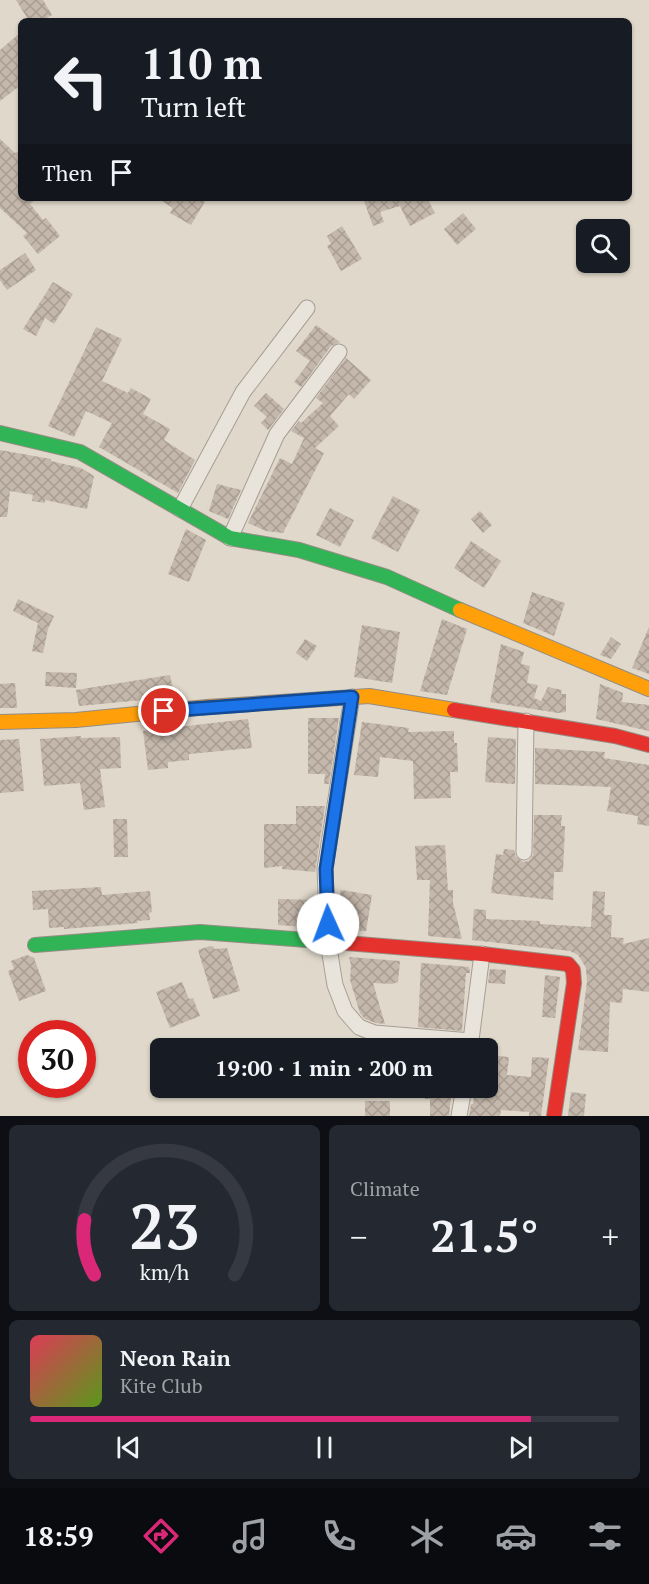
<!DOCTYPE html>
<html lang="en">
<head>
<meta charset="utf-8">
<style>
	:root { --surface:#171b24; --page:#242831; --text:#f1f3f6; --muted:#9ea1a6; --line:#363941; --accent:#db2777 }
	body { margin:0; font-family:"PT Serif",serif; background:var(--page); color:var(--text); height:100vh; display:flex; flex-direction:column; font-size:22px; white-space:nowrap }
	* { box-sizing:border-box; margin:0 }
	p { font-size:20px; color:var(--muted) }
	.icon { flex:none; width:33px; height:33px; fill:none; stroke:currentColor; stroke-width:2; stroke-linecap:round; stroke-linejoin:round }
	.map { position:relative; height:1116px; overflow:hidden }
	.details { display:flex; flex-direction:column; gap:9px; padding:9px; background:#0d0f14; flex:1 }
	.details>* { flex:none }
	.top-card { position:absolute; left:18px; top:18px; width:614px; height:183px; border-radius:9px; box-shadow:0 2px 4px #0004; background:#171b24; color:var(--text); overflow:hidden }
	.controls { position:absolute; left:576px; top:219px; display:grid; gap:12px }
	.controls a { display:grid; place-items:center; width:54px; height:54px; border-radius:9px; background:var(--surface); box-shadow:0 2px 4px #0004; font-size:30px }
	.speed { position:absolute; left:18px; top:1020px; display:flex; gap:12px; font-size:30px; font-weight:700; text-align:center }
	.speed>* { display:grid; place-content:center; width:78px; height:78px; border-radius:50%; background:var(--surface); box-shadow:0 2px 4px #0004; line-height:1 }
	.speed .limit { border:9px solid #d22; background:#fff; color:#111 }
	.pin { position:absolute; display:grid; place-items:center; width:51px; height:51px; color:#fff; margin:-26px; border:3px solid #fff; border-radius:50%; box-shadow:0 2px 6px #0007 }
	.me { position:absolute; width:66px; margin:-33px; rotate:358deg; stroke-linejoin:round; filter:drop-shadow(0 0 4px #0008) }
	.turn { display:flex; align-items:center; gap:21px; height:126px; padding:0 24px; font-size:27px }
	.turn .icon { width:78px; height:78px; stroke-width:2.5 }
	.turn b { display:block; font-size:42px; line-height:51px }
	.then { display:flex; align-items:center; height:57px; padding:0 24px; background:#0003; gap:12px; font-size:22px }
	.big { font-size:45px; font-weight:700; line-height:1.1 }
	.details .card { flex:1; display:flex; flex-direction:column; justify-content:center; gap:9px; min-width:0; padding:0 21px; border-radius:9px; background:var(--page) }
	.details .dial { align-items:center; gap:0 }
	.dial svg { height:156px; overflow:visible; fill:none; stroke:var(--line); stroke-width:7; stroke-linecap:round; text-anchor:middle }
	.dial text { fill:var(--text); stroke:none }
	.song { display:flex; align-items:center; gap:18px }
	.cover { width:72px; height:72px; border-radius:9px; background:linear-gradient(135deg,hsl(350 70% 55%),hsl(90 70% 35%)) }
	.played { height:6px; border-radius:3px; background:linear-gradient(90deg,var(--accent) 85%,var(--line) 85%) }
	.keys { display:flex; justify-content:space-around; direction:ltr }
	.heat { display:flex; justify-content:space-between; align-items:center; font-size:33px; direction:ltr }
	.details .tiles { flex:1; display:grid; gap:9px; grid-template-columns:1fr 1fr }
	.card:last-child { grid-column:span 2 }
	.trip { position:absolute; left:150px; top:1038px; width:348px; height:60px; border-radius:9px; background:var(--surface); box-shadow:0 2px 4px #0004; font-weight:700; line-height:60px; text-align:center }
	.tab-bar { display:flex; height:96px; justify-content:space-around; align-items:center; background:#090b0e; color:var(--muted) }
	.tab-bar .icon { width:42px; height:42px }
	.tab-bar .current { color:var(--accent) }
	.tab-bar b { font-size:27px; color:var(--text) }
	.map>svg:first-child { display:block }
	.building { fill:url(#building-cross-hatch) }
	.lines { fill:none; stroke-linecap:round; stroke-linejoin:round }
	.street-casing { stroke:#a59e93; stroke-width:17 }
	.fast-casing { stroke:#958d84; stroke-width:16 }
	.slow-casing { stroke:#958d84; stroke-width:16 }
	.jam-casing { stroke:#958d84; stroke-width:16 }
	.street { stroke:#e9e4db; stroke-width:15 }
	.fast { stroke:#30b455; stroke-width:14 }
	.slow { stroke:#ff9f0a; stroke-width:14 }
	.jam { stroke:#e5322d; stroke-width:14 }
	.route-casing { stroke:#114b97; stroke-width:15 }
	.route { stroke:#1a73e8; stroke-width:10 }
</style>
</head>
<body>
<div class="map">
<svg width="649" height="1116" viewBox="0 0 649 1116">
	<defs>
		<pattern id="building-cross-hatch" width="8" height="8" patternUnits="userSpaceOnUse" patternTransform="scale(1.5)"><rect width="8" height="8" fill="#c4b7ab"/><path d="M0 0l8 8M0 8l8-8" fill="none" stroke="#a99d93"/></pattern>
	</defs>
	<rect width="100%" height="100%" fill="#e0d8ca"/>
	<g class="building">
		<polygon points="16,0 43,0 52,15 41,21 29,21"/>
		<polygon points="21,32 21,85 0,101 0,50"/>
		<polygon points="0,139 15,153 21,151 21,198 36,198 30,204 43,220 46,218 60,236 38,254 23,236 27,233 0,208"/>
		<polygon points="157,198 207,198 191,225 170,213 173,208"/>
		<polygon points="363,198 427,198 435,213 410,226 400,206 380,212 384,222 373,226"/>
		<polygon points="463,213 476,229 457,245 444,229"/>
		<polygon points="342,226 362,259 341,271 327,246 331,244 327,236"/>
		<polygon points="25,253 36,270 7,290 0,280 0,270"/>
		<polygon points="53,282 73,294 54,324 45,318 36,336 23,329"/>
		<polygon points="316,325 340,342 331,346 301,387 294,382 310,361 296,351"/>
		<polygon points="96,327 122,339 102,381 128,393 131,388 151,399 143,414 170,429 164,440 195,460 178,493 99,447 112,423 86,411 74,437 48,426"/>
		<polygon points="346,358 371,380 354,399 349,394 330,416 339,426 315,448 324,453 283,533 266,531 248,523 280,458 292,464 304,438 291,431 299,421 301,423 323,403 316,398"/>
		<polygon points="266,393 284,409 268,430 261,423 267,417 254,406"/>
		<polygon points="0,450 51,459 51,461 81,468 94,476 87,509 45,500 45,503 32,501 33,495 10,491 7,517 0,517"/>
		<polygon points="217,484 241,490 228,519 209,511"/>
		<polygon points="393,496 420,510 398,552 371,538"/>
		<polygon points="330,508 354,520 340,547 316,535"/>
		<polygon points="480,511 492,525 483,533 471,519"/>
		<polygon points="186,529 206,540 189,582 168,574"/>
		<polygon points="471,541 501,561 484,588 454,568"/>
		<polygon points="532,592 565,603 554,636 523,623"/>
		<polygon points="18,599 54,616 48,629 43,653 32,651 38,623 13,611"/>
		<polygon points="442,619 467,629 447,695 420,691"/>
		<polygon points="362,625 400,632 392,683 354,677"/>
		<polygon points="649,627 649,674 632,668"/>
		<polygon points="611,637 621,644 611,659 600,655"/>
		<polygon points="305,639 317,646 307,661 296,653"/>
		<polygon points="501,644 524,652 521,664 530,666 527,683 538,685 534,698 541,701 548,687 562,690 561,694 566,694 566,712 558,713 490,702"/>
		<polygon points="46,672 77,673 76,688 45,686"/>
		<polygon points="170,675 175,697 79,706 76,690"/>
		<polygon points="15,683 17,708 0,708 0,684"/>
		<polygon points="600,684 623,693 622,702 649,705 649,731 596,719"/>
		<polygon points="308,718 339,718 329,784 324,784 325,774 308,774"/>
		<polygon points="248,719 252,748 189,754 189,760 168,762 168,768 148,770 143,731"/>
		<polygon points="362,722 409,728 408,732 454,731 454,743 457,743 458,772 450,772 451,798 414,799 413,761 380,757 378,777 354,775"/>
		<polygon points="81,736 81,738 120,737 121,768 100,769 105,807 84,810 80,783 44,786 40,739"/>
		<polygon points="488,737 516,739 515,784 485,782"/>
		<polygon points="19,739 24,791 0,793 0,740"/>
		<polygon points="535,748 605,752 604,758 649,765 649,826 637,824 638,816 607,811 611,787 535,784"/>
		<polygon points="296,806 325,806 315,872 282,869 282,866 264,868 264,824 296,824"/>
		<polygon points="534,815 562,815 561,826 565,826 563,872 554,872 553,900 491,893 496,854 503,855 504,849 514,850 516,857 523,862 528,861 533,856"/>
		<polygon points="113,819 127,819 128,857 114,857"/>
		<polygon points="445,845 448,890 453,890 453,903 462,939 428,936 430,880 417,880 415,846"/>
		<polygon points="101,887 102,895 150,891 152,912 149,913 150,920 137,921 138,923 64,929 64,927 49,928 48,909 33,910 32,891"/>
		<polygon points="341,890 372,895 366,931 342,930 346,906 338,905"/>
		<polygon points="593,891 605,892 604,915 612,915 611,937 624,938 623,944 649,938 649,992 623,989 622,1003 610,1002 608,1052 578,1050 587,982 586,968 578,955 570,951 472,940 474,909 486,910 486,919 540,921 540,924 591,927"/>
		<polygon points="278,899 316,900 318,928 278,925"/>
		<polygon points="210,946 214,947 214,949 227,948 240,991 213,999 198,950"/>
		<polygon points="27,955 34,958 46,991 19,1001 8,971 14,969 11,961"/>
		<polygon points="349,957 400,961 398,982 392,984 373,983 385,1024 376,1023 365,1019 360,1013 350,980 351,965"/>
		<polygon points="421,963 469,967 470,973 466,973 462,1031 418,1027"/>
		<polygon points="490,969 506,970 505,984 488,983"/>
		<polygon points="545,975 560,977 555,1018 542,1017"/>
		<polygon points="182,982 189,999 193,998 200,1016 170,1028 156,992"/>
		<polygon points="375,1043 391,1044 392,1048 375,1048"/>
		<polygon points="488,1055 509,1057 507,1075 531,1077 532,1057 549,1058 541,1116 529,1116 529,1112 501,1110 500,1116 469,1116 471,1104 473,1104 475,1088 488,1088"/>
		<polygon points="425,1088 452,1088 449,1116 430,1116 430,1099 425,1099"/>
		<polygon points="571,1092 586,1094 584,1116 568,1116"/>
		<rect x="365" y="1101" width="25" height="15"/>
	</g>
	<g class="lines">
		<g class="street-casing">
			<g id="street">
				<polyline points="180,509 243,392 307,308"/>
				<polyline points="230,538 277,434 339,352"/>
				<polyline points="352,697 325,869 328,942 335,985 345,1011 359,1027 374,1033 471,1041"/>
				<polyline points="524,852 526,721"/>
				<polyline points="470,1048 482,954"/>
				<polyline points="459,1116 464,1088"/>
			</g>
		</g>
		<g class="fast-casing">
			<g id="fast">
				<polyline points="0,433 80,452 230,538 299,550 387,577 460,610"/>
				<polyline points="35,945 200,932 346,943"/>
			</g>
		</g>
		<g class="slow-casing">
			<g id="slow">
				<polyline points="460,610 649,689"/>
				<polyline points="0,722 76,720 207,707 369,696 454,710"/>
			</g>
		</g>
		<g class="jam-casing">
			<g id="jam">
				<polyline points="454,710 615,736 649,745"/>
				<polyline points="346,943 482,954 568,964 573,970 574,983 554,1116"/>
			</g>
		</g>
		<use href="#street" class="street"/>
		<use href="#fast" class="fast"/>
		<use href="#slow" class="slow"/>
		<use href="#jam" class="jam"/>
	</g>
	<g class="lines">
		<g class="route-casing">
			<polyline id="route" points="164,711 352,697 326,869 328,924"/>
		</g>
		<use href="#route" class="route"/>
	</g>
</svg>
<div class="controls">
<a><svg class="icon" aria-label="search" viewBox="0 0 24 24"><circle cx="10" cy="10" r="6"/><path d="M15 15l6 6"/></svg></a>
</div>
<div class="speed"><div class="limit">30</div></div>
<div class="pin" style="left:164px;top:711px;background:#d93025"><svg class="icon" aria-label="arrive" viewBox="0 0 24 24"><path d="M6 21V4h12l-3 4 3 4H6"/></svg></div>
<svg class="me" style="left:328px;top:924px" viewBox="-20 -20 40 40"><circle r="19" fill="#fff"/><path d="M0-13L10 11 0 6-10 11z" fill="#1a73e8"/></svg>
<div class="trip">19:00 · 1 min · 200 m</div>
<div class="top-card">
<div class="turn"><svg class="icon" aria-label="left" viewBox="0 0 24 24"><path d="M17 20v-9H6M10 6l-5 5 5 5"/></svg><div><b>110 m</b>Turn left</div></div>
<div class="then">Then<svg class="icon" aria-label="arrive" viewBox="0 0 24 24"><path d="M6 21V4h12l-3 4 3 4H6"/></svg></div>
</div>
</div>
<section class="details">
<div class="tiles">
<div class="card dial"><svg viewBox="0 0 100 80">
<path d="M14 69A42 42 0 1 1 86 69"/>
<path d="M14 69A42 42 0 0 1 9 41" stroke="#db2777"/>
<text x="50" y="56" font-size="32" font-weight="700">23</text>
<text x="50" y="72" font-size="11">km/h</text>
</svg></div>
<div class="card"><p>Climate</p>
<div class="heat"><a>−</a><b class="big">21.5°</b><a>+</a></div>
</div>
<div class="card">
<div class="song"><i class="cover"></i><div><b>Neon Rain</b><p>Kite Club</p></div></div>
<div class="played"></div>
<div class="keys"><svg class="icon" aria-label="previous" viewBox="0 0 24 24"><path d="M18 5L8 12l10 7zM5 5v14"/></svg><svg class="icon" aria-label="pause" viewBox="0 0 24 24"><path d="M8 5v14M16 5v14"/></svg><svg class="icon" aria-label="next" viewBox="0 0 24 24"><path d="M6 5l10 7-10 7zM19 5v14"/></svg></div>
</div>
</div>
</section>
<nav class="tab-bar">
<b>18:59</b>
<svg class="icon current" aria-label="directions" viewBox="0 0 24 24"><path d="M12 3l9 9-9 9-9-9zM9 14v-3h6M13 9l2 2-2 2"/></svg>
<svg class="icon" aria-label="music" viewBox="0 0 24 24"><path d="M9 18V5l10-2v13"/><circle cx="6" cy="18" r="3"/><circle cx="16" cy="16" r="3"/></svg>
<svg class="icon" aria-label="phone" viewBox="0 0 24 24"><path d="M5 4h4l2 5-3 2q2 4 5 5l2-3 5 2v4C11 20 4 13 5 4z"/></svg>
<svg class="icon" aria-label="climate" viewBox="0 0 24 24"><path d="M12 3v18M4 7l16 10M4 17L20 7"/></svg>
<svg class="icon" aria-label="car" viewBox="0 0 24 24"><path d="M5 17H2v-5l4-1 3-4h7l3 4 3 1v5h-3M9 17h6M6 11h13"/><circle cx="7" cy="17" r="2"/><circle cx="17" cy="17" r="2"/></svg>
<svg class="icon" aria-label="filters" viewBox="0 0 24 24"><path d="M4 7h16M4 17h16"/><circle cx="9" cy="7" r="2"/><circle cx="15" cy="17" r="2"/></svg>
</nav>
</body>
</html>
